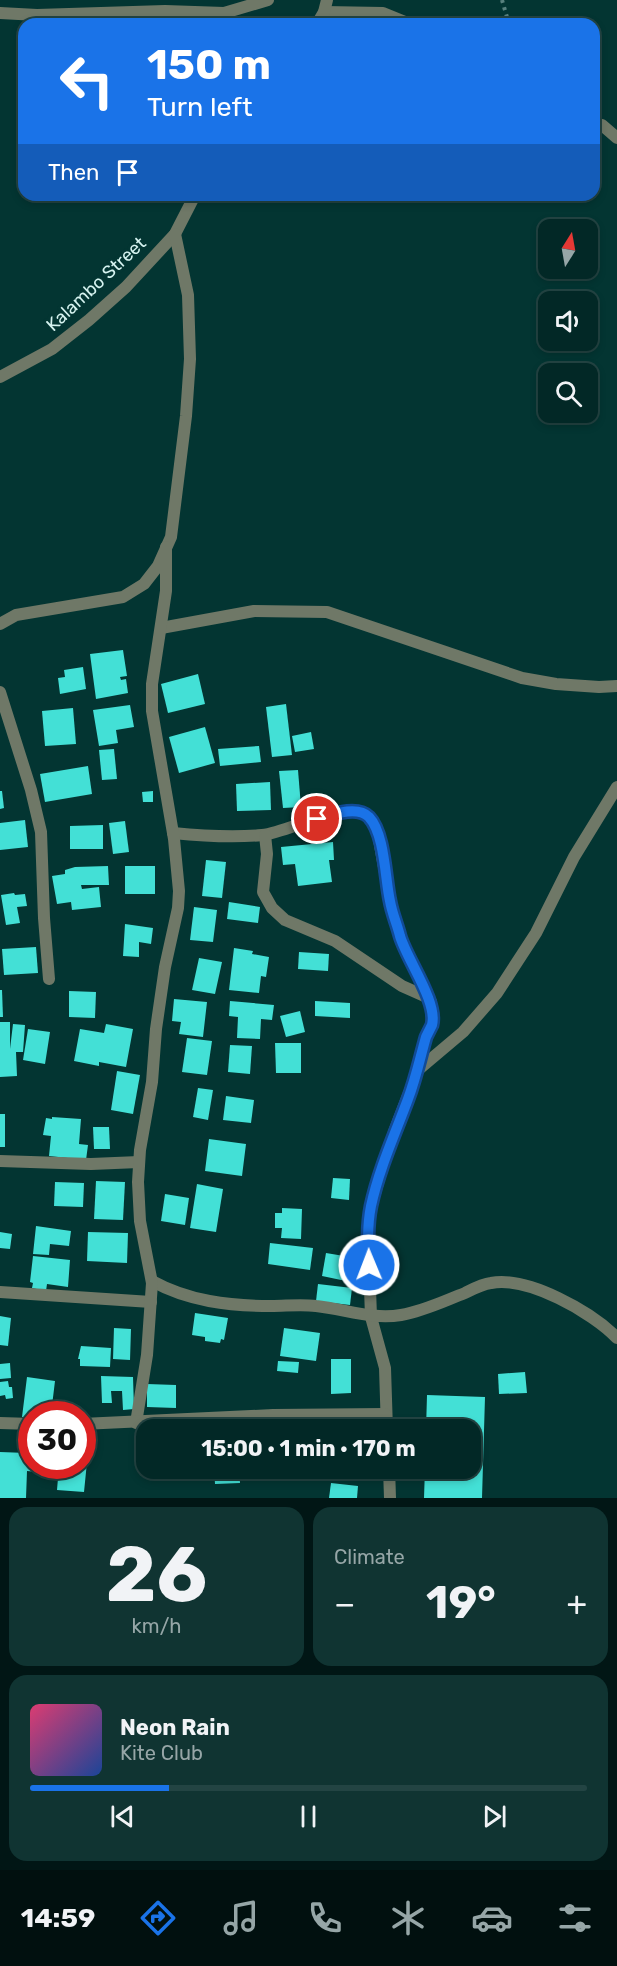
<!DOCTYPE html>
<html lang="en">
<head>
<meta charset="utf-8">
<style>
	:root { --surface:#022826; --page:#103432; --text:#f1f3f6; --muted:#96a6a7; --line:#234443; --accent:#1a73e8 }
	body { margin:0; font-family:Rubik,sans-serif; background:var(--page); color:var(--text); height:100vh; display:flex; flex-direction:column; font-size:22px; white-space:nowrap }
	* { box-sizing:border-box; margin:0 }
	p { font-size:20px; color:var(--muted) }
	.icon { flex:none; width:33px; height:33px; fill:none; stroke:currentColor; stroke-width:2; stroke-linecap:round; stroke-linejoin:round }
	.map { position:relative; height:1498px; overflow:hidden }
	.details { display:flex; flex-direction:column; gap:9px; padding:9px; background:#011615; flex:1 }
	.details>* { flex:none }
	.top-card { position:absolute; left:18px; top:18px; width:582px; height:183px; border-radius:18px; box-shadow:0 3px 9px #0003,0 0 0 2px var(--line); background:#1a73e8; color:#fff; overflow:hidden }
	.needle { width:39px; rotate:11deg }
	.tools { position:absolute; left:538px; top:219px; display:grid; gap:12px }
	.tools a { display:grid; place-items:center; width:60px; height:60px; border-radius:12px; background:var(--surface); box-shadow:0 3px 9px #0003,0 0 0 2px var(--line); font-size:30px }
	.speed { position:absolute; left:18px; top:1401px; display:flex; gap:12px; font-size:30px; font-weight:700; text-align:center }
	.speed>* { display:grid; place-content:center; width:78px; height:78px; border-radius:50%; background:var(--surface); box-shadow:0 3px 9px #0003,0 0 0 2px var(--line); line-height:1 }
	.speed .limit { border:9px solid #d22; background:#fff; color:#111 }
	.pin { position:absolute; display:grid; place-items:center; width:51px; height:51px; color:#fff; margin:-26px; border:3px solid #fff; border-radius:50%; box-shadow:0 2px 6px #0007 }
	.me { position:absolute; width:66px; margin:-33px; rotate:359deg; stroke-linejoin:round; filter:drop-shadow(0 0 4px #0008) }
	.turn { display:flex; align-items:center; gap:21px; height:126px; padding:0 30px; font-size:27px }
	.turn .icon { width:78px; height:78px; stroke-width:2.5 }
	.turn b { display:block; font-size:42px; line-height:51px }
	.then { display:flex; align-items:center; height:57px; padding:0 30px; background:#0003; gap:12px; font-size:22px }
	.big { font-size:45px; font-weight:700; line-height:1.1 }
	.details .tile { flex:1; display:flex; flex-direction:column; justify-content:center; gap:9px; min-width:0; padding:0 21px; border-radius:18px; background:var(--page) }
	.details .dial { align-items:center; gap:0 }
	.dial b { font-size:78px; line-height:1 }
	.song { display:flex; align-items:center; gap:18px }
	.cover { width:72px; height:72px; border-radius:9px; background:linear-gradient(135deg,hsl(340 70% 55%),hsl(220 70% 35%)) }
	.played { height:6px; border-radius:3px; background:linear-gradient(90deg,var(--accent) 25%,var(--line) 25%) }
	.keys { display:flex; justify-content:space-around; direction:ltr }
	.heat { display:flex; justify-content:space-between; align-items:center; font-size:33px; direction:ltr }
	.details .tiles { flex:1; display:grid; gap:9px; grid-template-columns:1fr 1fr }
	.tile:last-child { grid-column:span 2 }
	.trip { position:absolute; left:136px; top:1419px; width:345px; height:60px; border-radius:18px; background:var(--surface); box-shadow:0 3px 9px #0003,0 0 0 2px var(--line); font-weight:700; line-height:60px; text-align:center }
	.tabs { display:flex; height:96px; justify-content:space-around; align-items:center; background:#01100f; color:var(--muted) }
	.tabs .icon { width:42px; height:42px }
	.tabs .on { color:var(--accent) }
	.tabs b { font-size:27px; color:var(--text) }
	.map>svg:first-child { display:block }
	.building { fill:#43e0d6 }
	.lines { fill:none; stroke-linecap:round; stroke-linejoin:round }
	.path { stroke:#58817e; stroke-width:4; stroke-dasharray:3 4.5; stroke-linecap:butt }
	.street { stroke:#6f7867; stroke-width:12 }
	.route-casing { stroke:#114b97; stroke-width:15 }
	.route { stroke:#1a73e8; stroke-width:10 }
	.labels { text-anchor:middle; stroke-width:6; stroke-linejoin:round; paint-order:stroke }
	.street-label { font-size:18px; fill:#d6f3f0; stroke:#033532 }
</style>
</head>
<body>
<div class="map">
<svg width="617" height="1498" viewBox="0 0 617 1498">
	<rect width="100%" height="100%" fill="#033532"/>
	<g class="building">
		<polygon points="123,650 127,676 120,677 121,680 126,679 128,693 96,699 90,654"/>
		<polygon points="83,667 86,689 60,694 58,678 65,677 64,670"/>
		<polygon points="198,674 205,704 168,713 161,684"/>
		<polygon points="286,704 292,755 272,757 266,707"/>
		<polygon points="130,705 134,727 116,730 118,743 99,746 93,710"/>
		<polygon points="73,708 76,744 45,746 42,711"/>
		<polygon points="205,727 215,763 179,773 169,737"/>
		<polygon points="311,732 314,749 295,752 292,736"/>
		<polygon points="259,746 261,762 220,766 218,749"/>
		<polygon points="114,749 117,779 102,780 99,750"/>
		<polygon points="88,766 92,794 45,802 40,774"/>
		<polygon points="298,770 301,807 283,808 279,771"/>
		<polygon points="270,782 271,810 237,811 236,784"/>
		<polygon points="0,791 2,791 4,808 0,809"/>
		<polygon points="153,791 153,802 143,802 142,792"/>
		<polygon points="25,820 28,847 0,850 0,823"/>
		<polygon points="125,821 129,852 113,854 109,823"/>
		<polygon points="103,825 103,849 70,849 70,826"/>
		<polygon points="333,842 334,860 329,860 332,882 298,886 295,864 283,865 281,847"/>
		<polygon points="206,860 226,862 222,898 202,896"/>
		<polygon points="108,866 109,885 81,885 82,889 99,887 101,907 72,910 71,902 57,904 52,876 65,874 65,870 75,867"/>
		<rect x="125" y="866" width="30" height="28"/>
		<polygon points="14,893 15,895 25,894 27,906 17,907 20,923 6,925 1,895"/>
		<polygon points="229,902 260,907 258,923 227,919"/>
		<polygon points="194,907 217,910 213,942 190,940"/>
		<polygon points="125,924 153,928 151,944 139,942 139,957 123,956"/>
		<polygon points="36,947 38,973 4,975 2,949"/>
		<polygon points="234,948 253,951 252,954 269,957 266,977 261,976 259,993 229,990"/>
		<polygon points="299,952 329,954 328,971 298,969"/>
		<polygon points="199,958 222,962 215,994 192,990"/>
		<polygon points="0,990 2,990 3,1017 0,1017"/>
		<polygon points="69,991 96,992 95,1018 69,1017"/>
		<polygon points="174,999 207,1002 203,1037 179,1034 181,1022 172,1021"/>
		<polygon points="230,1001 274,1005 272,1020 261,1019 260,1039 237,1038 238,1017 229,1016"/>
		<polygon points="315,1001 350,1003 350,1018 315,1016"/>
		<polygon points="300,1011 305,1032 286,1037 280,1016"/>
		<polygon points="0,1022 10,1022 10,1049 13,1024 25,1025 23,1052 16,1052 17,1076 0,1077"/>
		<polygon points="106,1024 133,1029 126,1067 99,1062 99,1066 74,1061 80,1029 104,1033"/>
		<polygon points="28,1029 50,1032 45,1064 23,1060"/>
		<polygon points="187,1038 212,1041 207,1075 182,1072"/>
		<polygon points="275,1043 301,1043 301,1073 276,1073"/>
		<polygon points="230,1045 252,1046 250,1074 228,1072"/>
		<polygon points="117,1071 140,1075 133,1114 111,1110"/>
		<polygon points="198,1088 213,1090 208,1120 193,1117"/>
		<polygon points="226,1096 254,1100 251,1123 223,1120"/>
		<rect x="0" y="1114" width="5" height="33"/>
		<polygon points="52,1117 81,1119 79,1144 88,1145 86,1160 49,1156 51,1136 43,1135 46,1118 52,1119"/>
		<polygon points="93,1127 109,1127 110,1149 94,1149"/>
		<polygon points="209,1139 246,1144 242,1176 205,1171"/>
		<polygon points="333,1178 350,1179 349,1200 331,1198"/>
		<polygon points="96,1181 125,1182 123,1220 94,1219"/>
		<polygon points="55,1182 84,1183 83,1207 54,1206"/>
		<polygon points="197,1184 223,1189 216,1232 190,1228"/>
		<polygon points="165,1194 189,1198 185,1225 161,1221"/>
		<polygon points="282,1208 302,1209 301,1239 281,1238 282,1228 275,1228 275,1213 282,1213"/>
		<polygon points="36,1226 71,1231 69,1246 50,1244 49,1255 33,1254"/>
		<polygon points="0,1232 12,1234 10,1249 0,1248"/>
		<polygon points="88,1232 128,1233 127,1263 87,1261"/>
		<polygon points="270,1243 313,1248 310,1270 268,1264"/>
		<polygon points="326,1253 350,1257 346,1281 322,1276"/>
		<polygon points="33,1256 70,1260 68,1287 47,1284 46,1291 32,1288 33,1283 30,1282"/>
		<polygon points="318,1284 352,1288 350,1305 316,1301"/>
		<polygon points="195,1313 228,1318 224,1340 221,1339 220,1343 205,1341 205,1337 192,1335"/>
		<polygon points="0,1316 11,1318 8,1346 0,1345"/>
		<polygon points="114,1328 131,1329 130,1360 113,1359"/>
		<polygon points="284,1328 320,1333 316,1361 280,1356"/>
		<polygon points="81,1346 111,1348 110,1367 80,1366 80,1359 78,1359"/>
		<polygon points="331,1359 351,1359 351,1393 331,1394"/>
		<polygon points="278,1361 299,1362 298,1373 277,1371"/>
		<polygon points="10,1363 11,1378 0,1379 0,1364"/>
		<polygon points="525,1372 527,1393 499,1394 498,1374"/>
		<polygon points="101,1376 133,1377 134,1409 123,1410 122,1391 111,1391 112,1403 102,1403"/>
		<polygon points="27,1377 55,1381 51,1414 32,1414 32,1418 22,1417"/>
		<polygon points="8,1381 9,1387 12,1387 13,1398 6,1399 5,1395 0,1396 0,1382"/>
		<polygon points="147,1384 176,1385 176,1408 147,1407"/>
		<polygon points="427,1395 485,1397 482,1498 424,1498 425,1468 471,1468 471,1430 426,1430"/>
		<polygon points="0,1452 27,1453 27,1456 32,1456 32,1466 38,1466 38,1472 27,1471 26,1498 0,1498"/>
		<polygon points="82,1462 87,1462 84,1492 57,1490 59,1466 82,1466"/>
		<polygon points="214,1468 239,1468 240,1483 215,1484"/>
		<polygon points="277,1468 321,1468 321,1480 277,1479"/>
		<polygon points="331,1483 358,1486 357,1498 329,1498"/>
	</g>
	<g class="lines">
		<polyline class="path" points="502,0 509,24"/>
		<g class="street">
			<polyline points="324,12 383,13 410,24"/>
			<polyline points="0,13 37,15 165,11 224,13 268,0"/>
			<polyline points="317,24 324,12 327,0"/>
			<polyline points="594,123 602,125 617,138"/>
			<polyline points="0,377 52,349 89,320 126,287 175,234 195,195"/>
			<polyline points="0,624 16,615 123,597 144,584 158,566 171,537 186,416 190,359 188,295 175,234"/>
			<polyline points="161,628 254,611 327,612 522,678 556,684 599,687 617,686"/>
			<polyline points="0,692 31,790 41,832 44,918 49,979"/>
			<path d="M173,833C203,836 232,838 262,835C289,832 341,802 366,815C373,818 375,827 378,834L390,901L404,947L431,1002L432,1023L427,1035L418,1070L394,1132L380,1176L371,1207L368,1230L371,1317L385,1368L387,1430"/>
			<polyline points="265,835 267,854 263,892 272,908 285,920 335,941 402,986 429,998"/>
			<polyline points="418,1070 463,1032 497,993 536,933 574,857 617,787"/>
			<polyline points="0,1161 91,1164 139,1162"/>
			<path d="M152,1281C188,1301 229,1306 271,1306C286,1306 301,1304 316,1306C345,1309 372,1320 401,1315C424,1311 444,1301 465,1293C473,1289 482,1284 491,1283C528,1276 592,1312 617,1338"/>
			<polyline points="0,1292 151,1302"/>
			<polyline points="0,1423 32,1424"/>
			<polyline points="136,1423 147,1355 152,1283 140,1221 138,1182 140,1150 152,1082 156,1029 165,967 178,908 179,891 174,839 152,711 152,684 166,591 166,547"/>
			<polyline points="82,1424 273,1415 385,1414"/>
			<polyline points="389,1468 390,1498"/>
		</g>
	</g>
	<g class="lines">
		<g class="route-casing">
			<path id="route" d="M317,819C331,815 357,805 369,817C385,834 385,879 390,901C392,913 397,924 400,936C407,960 438,1002 432,1025C430,1029 428,1033 426,1037C420,1058 416,1078 408,1099C395,1134 379,1169 371,1206C367,1226 368,1246 369,1265"/>
		</g>
		<use href="#route" class="route"/>
	</g>
	<g class="labels">
		<g class="street-label">
			<text transform="translate(96 284) rotate(-43)" y="6">Kalambo Street</text>
		</g>
	</g>
</svg>
<div class="tools">
<a><svg class="needle" viewBox="-14 -14 28 28"><path d="M0-13l5 13h-10z" fill="#e53935"/><path d="M0 13l5-13h-10z" fill="#96a6a7"/></svg></a>
<a><svg class="icon" aria-label="sound" viewBox="0 0 24 24"><path d="M4 9h4l5-4v14l-5-4H4zM17 9q2 3 0 6"/></svg></a>
<a><svg class="icon" aria-label="search" viewBox="0 0 24 24"><circle cx="10" cy="10" r="6"/><path d="M15 15l6 6"/></svg></a>
</div>
<div class="speed"><div class="limit">30</div></div>
<div class="pin" style="left:317px;top:819px;background:#d93025"><svg class="icon" aria-label="arrive" viewBox="0 0 24 24"><path d="M6 21V4h12l-3 4 3 4H6"/></svg></div>
<svg class="me" style="left:369px;top:1265px" viewBox="-20 -20 40 40"><circle r="17" fill="#1a73e8" stroke="#fff" stroke-width="3"/><path d="M0-11L8 9 0 5-8 9z" fill="#fff"/></svg>
<div class="trip">15:00 · 1 min · 170 m</div>
<div class="top-card">
<div class="turn"><svg class="icon" aria-label="left" viewBox="0 0 24 24"><path d="M17 20v-9H6M10 6l-5 5 5 5"/></svg><div><b>150 m</b>Turn left</div></div>
<div class="then">Then<svg class="icon" aria-label="arrive" viewBox="0 0 24 24"><path d="M6 21V4h12l-3 4 3 4H6"/></svg></div>
</div>
</div>
<section class="details">
<div class="tiles">
<div class="tile dial"><b>26</b><p>km/h</p></div>
<div class="tile"><p>Climate</p>
<div class="heat"><a>−</a><b class="big">19°</b><a>+</a></div>
</div>
<div class="tile">
<div class="song"><i class="cover"></i><div><b>Neon Rain</b><p>Kite Club</p></div></div>
<div class="played"></div>
<div class="keys"><svg class="icon" aria-label="previous" viewBox="0 0 24 24"><path d="M18 5L8 12l10 7zM5 5v14"/></svg><svg class="icon" aria-label="pause" viewBox="0 0 24 24"><path d="M8 5v14M16 5v14"/></svg><svg class="icon" aria-label="next" viewBox="0 0 24 24"><path d="M6 5l10 7-10 7zM19 5v14"/></svg></div>
</div>
</div>
</section>
<nav class="tabs">
<b>14:59</b>
<svg class="icon on" aria-label="directions" viewBox="0 0 24 24"><path d="M12 3l9 9-9 9-9-9zM9 14v-3h6M13 9l2 2-2 2"/></svg>
<svg class="icon" aria-label="music" viewBox="0 0 24 24"><path d="M9 18V5l10-2v13"/><circle cx="6" cy="18" r="3"/><circle cx="16" cy="16" r="3"/></svg>
<svg class="icon" aria-label="phone" viewBox="0 0 24 24"><path d="M5 4h4l2 5-3 2q2 4 5 5l2-3 5 2v4C11 20 4 13 5 4z"/></svg>
<svg class="icon" aria-label="climate" viewBox="0 0 24 24"><path d="M12 3v18M4 7l16 10M4 17L20 7"/></svg>
<svg class="icon" aria-label="car" viewBox="0 0 24 24"><path d="M5 17H2v-5l4-1 3-4h7l3 4 3 1v5h-3M9 17h6M6 11h13"/><circle cx="7" cy="17" r="2"/><circle cx="17" cy="17" r="2"/></svg>
<svg class="icon" aria-label="filters" viewBox="0 0 24 24"><path d="M4 7h16M4 17h16"/><circle cx="9" cy="7" r="2"/><circle cx="15" cy="17" r="2"/></svg>
</nav>
</body>
</html>
